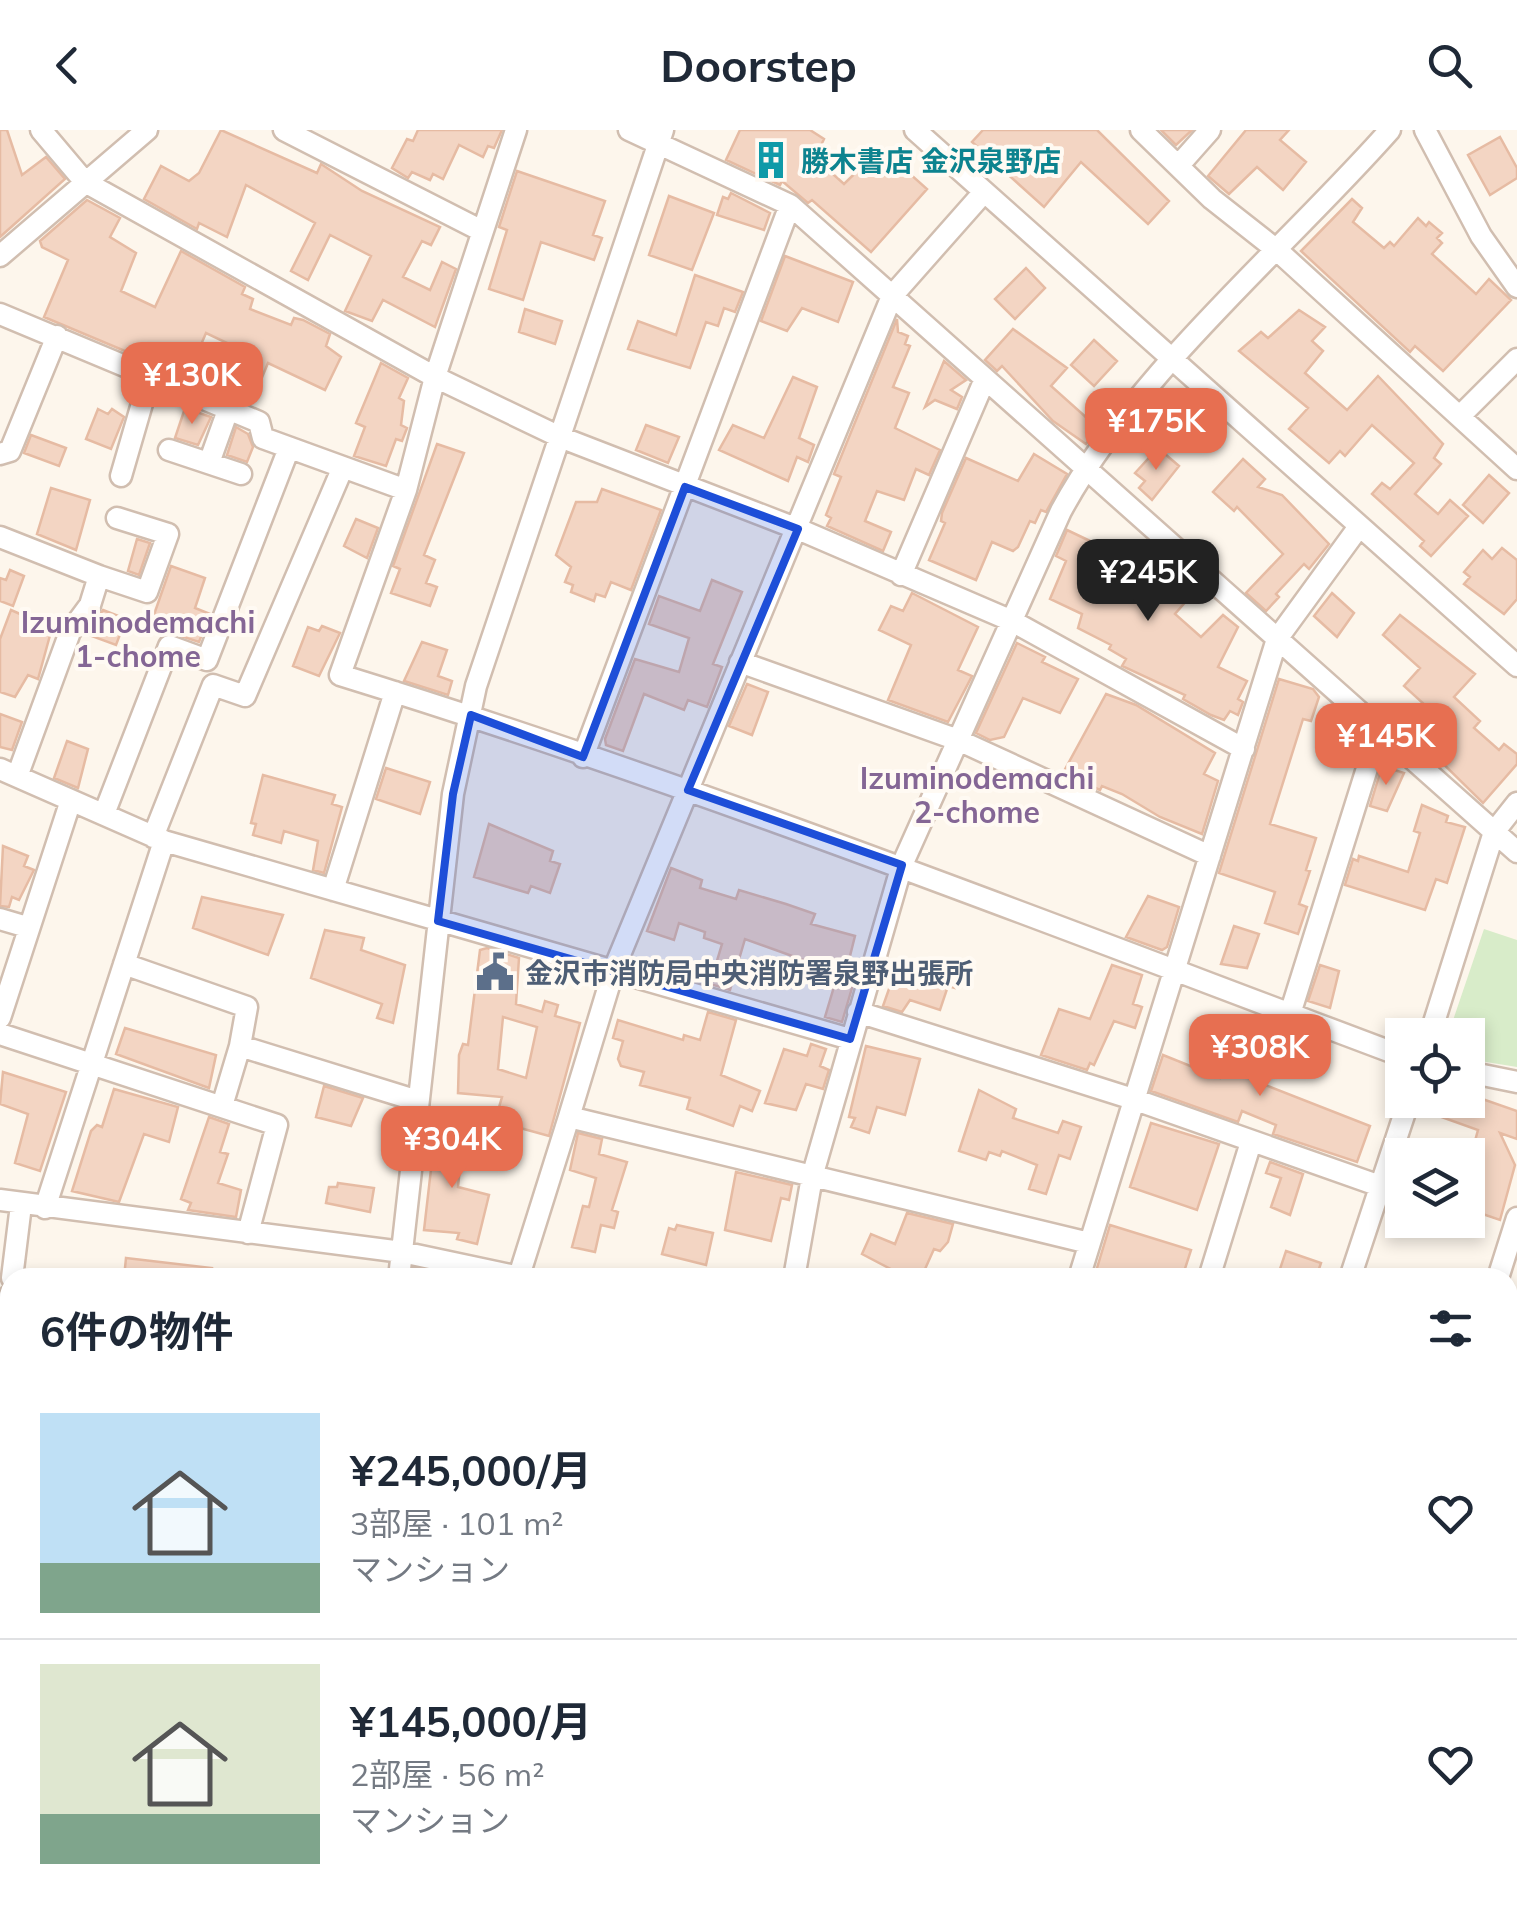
<!DOCTYPE html>
<html lang="ja">
<head>
<meta charset="utf-8">
<style>
	:root { --surface:#fff; --page:#f6f6f7; --text:#1f2937; --muted:#747a83; --line:#e0e1e3; --accent:#e76f51 }
	body { margin:0; font-family:Mulish,"Noto Sans JP",sans-serif; background:var(--page); color:var(--text); height:100vh; display:flex; flex-direction:column; font-size:38px; white-space:nowrap }
	* { box-sizing:border-box; margin:0 }
	p { font-size:32px; color:var(--muted) }
	.icon { flex:none; width:55px; height:55px; fill:none; stroke:currentColor; stroke-width:2; stroke-linecap:round; stroke-linejoin:round }
	.map { position:relative; flex:1; overflow:hidden }
	.sheet { position:absolute; left:0px; top:1138px; width:1518px; height:642px; display:flex; flex-direction:column; background:var(--surface); border-radius:30px 30px 0 0; box-shadow:0 5px 15px #0003 }
	.sheet>* { flex:none }
	.buttons { position:absolute; left:1385px; top:888px; display:grid; gap:20px }
	.buttons a { display:grid; place-items:center; width:100px; height:100px; border-radius:0px; background:var(--surface); box-shadow:0 5px 15px #0003; font-size:50px }
	.price { position:absolute; translate:-50% -85px; padding:0 22px; border-radius:20px; background:var(--accent); color:#fff; font-size:32px; line-height:65px; filter:drop-shadow(0 2px 5px #0008) }
	.price::after { content:''; position:absolute; left:50%; top:60px; width:30px; height:22px; margin-left:-15px; background:inherit; clip-path:polygon(0 0,100% 0,50% 100%) }
	.price.on { background:#222; color:#fff }
	ul { padding:0; list-style:none }
	li { display:flex; align-items:center; gap:30px; height:250px; padding:0 40px }
	li+li { border-top:2px solid var(--line) }
	li span { display:grid; place-items:center; flex:none; width:280px; height:200px; border-radius:0px; color:#555 }
	li>.icon { margin-inline-start:auto }
	span .icon { width:120px; height:120px; fill:#fffc; stroke-width:1 }
	li b { font-size:42px }
	h2 { display:flex; justify-content:space-between; align-items:center; height:120px; padding:0 40px; font-size:42px }
	header { display:flex; justify-content:space-between; align-items:center; height:130px; padding:0 40px; background:var(--surface); font-size:45px; font-weight:700 }
	.map>svg:first-child { display:block }
	.green { fill:#d8ecc9 }
	.lines { fill:none; stroke-linecap:round; stroke-linejoin:round }
	.river { stroke:#bfe3e8; stroke-width:32 }
	.building { fill:#f3d5c3; stroke:#e6bba3; stroke-width:2.5; fill-rule:evenodd }
	.minor-casing { stroke:#d1beb0; stroke-width:25 }
	.major-casing { stroke:#dad1cd; stroke-width:30 }
	.minor { stroke:#fff; stroke-width:20 }
	.major { stroke:#fbd9a5; stroke-width:25 }
	.marked { fill:#1d4ed8; fill-opacity:0.2; stroke:#1d4ed8; stroke-width:8; stroke-linejoin:round }
	.labels { text-anchor:middle; dominant-baseline:central; stroke-width:8; stroke-linejoin:round; paint-order:stroke }
	.culture-label { font-size:28px; font-weight:bold; fill:#0d838f; stroke:#fffaf3; text-anchor:start }
	.service-label { font-size:28px; font-weight:bold; fill:#4e5e75; stroke:#fffaf3; text-anchor:start }
	.neighbourhood-label { font-size:30px; font-weight:bold; fill:#846695; stroke:#fffaf3 }
</style>
</head>
<body>
<header><svg class="icon" aria-label="back" viewBox="0 0 24 24"><path d="M15 5l-7 7 7 7"/></svg>Doorstep<svg class="icon" aria-label="search" viewBox="0 0 24 24"><circle cx="10" cy="10" r="6"/><path d="M15 15l6 6"/></svg></header>
<div class="map">
<svg width="1517" height="1779" viewBox="0 0 1517 1779">
	<rect width="100%" height="100%" fill="#fdf6ec"/>
	<!-- green -->
	<path class="green" d="M1484,799l33,11v127l-49,-8v-24h-20z"/>
	<g class="lines">
		<!-- river -->
		<path class="river" d="M1200,1779l2,-9"/>
	</g>
	<!-- building -->
	<path class="building" d="M0,0h7l15,45 24,-18 19,22 -65,58z
		M221,0l96,43 4,-9 41,27 78,36 -9,18 -9,-4 -19,36 27,13 12,-28 14,7 -21,58 -52,-27 -11,21 -27,-10 26,-55 -41,-21 -22,45 -17,-9 24,-48 -69,-38 -19,52 -28,-14 -2,6 -53,-30 17,-33 28,15 10,-8z
		M418,0h84l-8,18 -6,-2 -5,11 -24,-12 -16,34 -10,-5 -3,6 -18,-8 -4,6 -16,-10 15,-29 6,2z
		M740,0h70l14,9 -9,19 29,26 37,-36 46,41 -56,63 -59,-52 -4,3 -26,-22 -2,4 -54,-25z
		M983,0h114l72,71 -21,23 -67,-62 -37,45 -72,-65z
		M1161,0h31l-16,15z
		M1246,0h43l-9,10 26,22 -23,28 -26,-23 -28,27 -21,-18z
		M1500,7l17,31v10l-27,17 -22,-40z
		M517,41l88,30 -12,34 9,3 -8,22 -53,-18 -18,58 -34,-11 18,-59 -8,-3z
		M731,63l39,20 -6,17 -47,-15 6,-18 5,2z
		M669,66l45,17 -22,57 -43,-15z
		M1352,69l10,9 -9,14 31,26 6,-6 4,4 24,-28 8,8 3,-4 13,11 -5,5 5,5 -10,11 44,40 13,-15 22,21 -68,71 -28,-25 -5,6 -109,-101z
		M87,70l33,18 -10,19 26,16 -15,38 34,16 26,-56 64,36 -3,7 11,5 -3,10 41,16 3,-7 9,2 27,14 -4,12 15,11 -16,33 -57,-27 -15,36 -13,-6 -2,5 -16,-6 18,-43 -34,-16 -19,44 -38,-16 -15,-13 -2,6 -88,-37 24,-57 -26,-13 -2,-6z
		M785,126l68,26 -15,40 -36,-14 -15,23 -26,-10z
		M1026,138l19,20 -30,31 -20,-20z
		M695,145l48,17 -8,20 -11,-4 -6,18 -12,-4 -16,46 -62,-19 10,-28 38,14z
		M525,179l37,12 -7,23 -36,-12z
		M1299,180l26,17 -13,14 11,10 -18,22 42,37 31,-34 65,68 -9,14 7,6 -26,30 23,20 12,-14 18,16 -37,40 -11,-10 4,-5 -52,-47 10,-11 8,6 24,-26 -42,-38 -27,31 -5,-5 -11,12 -40,-34 19,-21 -69,-57 22,-19 7,6z
		M897,189l1,13 10,4 -3,8 5,2 -17,41 16,6 -14,35 45,22 -11,25 -13,-6 -12,31 -27,-9 -12,30 26,11 -8,19 -56,-25 4,-8 -5,-3 15,-38 -7,-3z
		M1013,199l54,39 -16,18 47,42 -12,16 -33,-23 -51,-55 -5,5 -12,-11z
		M1094,210l23,21 -23,25 -23,-21z
		M944,231l22,19 -15,10 11,7 -5,12 -22,-9 -10,7z
		M381,233l27,15 -9,20 5,3 -3,24 6,3 -5,13 -6,-2 -10,27 -32,-10 11,-29 -9,-4z
		M793,247l24,10 -18,51 15,7 -6,17 -11,-5 -9,24 -69,-31 14,-25 31,13z
		M1168,267h8l12,11 -31,34 -17,-15z
		M185,278l26,9 -13,28 -23,-7z
		M98,279l10,5 4,-5 12,8 -13,32 -25,-10z
		M646,295l33,12 -11,26 -32,-13z
		M236,297l12,7 5,13 -6,15 -20,-7z
		M31,305l35,13 -7,18 -35,-13z
		M437,314l27,9 -40,102 11,5 -9,23 11,4 -7,19 -39,-13 9,-24 -7,-3z
		M1158,318l21,18 -27,34 -13,-12 6,-7 -10,-8z
		M1034,324l33,20 -21,38 -5,-2 -6,13 -5,-2 -12,26 -5,4 -21,-9 -16,38 -47,-20 16,-37 -4,-2 1,-8 24,-55 52,23z
		M1243,329l22,20 -7,8 24,8 47,49 -20,25 -5,-5 -28,30 3,3 -13,14 -20,-18 37,-39 -46,-47 -3,4 -21,-19z
		M1489,345l20,18 -26,30 -20,-18z
		M51,358l39,12 -14,50 -39,-16z
		M602,359l59,21 -30,80 -20,-8 -6,15 -9,-3 -2,7 -23,-9 2,-7 -8,-3 6,-15 -15,-12 20,-53h21z
		M356,389l22,9 -11,30 -23,-12z
		M1067,400l128,61 -20,23 26,23 22,-22 15,12 -20,40 29,14 -9,18 5,3 -5,13 -8,-4 -6,9 -13,-5 -28,-16 2,-4 -63,-29 4,-7 -17,-10 2,-4 -33,-17 4,-14 -32,-15 16,-38 -10,-5z
		M137,409l13,4 -11,32 -11,-4z
		M1502,418l15,12v39l-13,15 -40,-30 6,-7 -6,-5 19,-22 9,9z
		M171,436l34,12 -10,30 15,6 -11,28 -49,-16z
		M10,440l14,6 -11,30 -13,-5v-23l6,2z
		M712,450l30,12 -29,72 9,3 -15,40 -19,-7 -4,10 -40,-16 -21,57 -17,-6 -1,-6 30,-80 44,13 10,-34 -40,-14 10,-28 41,15z
		M912,463l66,34 -20,43 14,6 -24,46 -60,-22 23,-55 -32,-15 12,-24 12,5z
		M1332,463l22,20 -17,24 -23,-21z
		M11,480l41,18 -14,51 -10,-4 -13,22 -15,-5v-53z
		M103,480l23,9 -10,26 -30,-11z
		M1400,485l75,59 -21,23 26,24 -6,7 25,22 5,-6 13,10v10l-34,39 -67,-66 20,-22 -32,-29 16,-18 -37,-33z
		M322,496l18,7 -21,43 -26,-10 15,-39 11,4z
		M422,512l25,8 -9,26 14,5 -4,14 -44,-14z
		M1017,513l28,14 -3,5 36,17 -18,34 -37,-15 -19,39 -14,3 -14,-7z
		M1279,549l34,10 6,8 -8,24 -8,-2 -33,105 46,14 -10,32 4,1 -11,33 8,3 -9,27 -33,-11 10,-31 -56,-19z
		M747,554l21,8 -16,43 -23,-9z
		M1106,564l30,11 79,48 -11,21 14,7 -16,53 -42,-17 -38,-23 -20,-8 -2,4 -37,-17z
		M0,584l22,8 -10,28 -12,-3z
		M67,611l21,8 -10,39 -24,-10z
		M1382,636l22,7 -17,38 -17,-5z
		M386,638l44,14 -10,32 -44,-15z
		M263,645l72,20 -3,9 10,3 -18,66 -11,-3 5,-29 -34,-10 -3,12 -28,-8 3,-11 -5,-1z
		M1422,675l26,11 -2,6 19,5 -18,56 -11,-4 -11,31 -80,-25 8,-26 5,2 1,-5 49,16 12,-39 -6,-2z
		M489,694l64,27 -3,10 10,3 -10,29 -19,-7 -3,7 -54,-16z
		M3,716l25,10 -4,10 10,4 -15,30 -7,-3 -3,10 -9,-1z
		M671,738l31,12 -2,8 36,11 3,-9 47,14 29,10 -4,10 44,12 -8,32 10,3 -15,51 -17,-5 8,-27 -2,-6 -27,-10 5,-12 -64,-23 -15,51 -20,-6 12,-40 -18,-6 1,-6 -26,-9 -5,17 -27,-9z
		M1148,766l31,11 -12,40 -5,3 -36,-13z
		M202,767l81,18 -15,40 -75,-27z
		M1234,796l25,8 -12,34 -26,-4z
		M325,800l39,8 -3,12 44,15 -12,58 -16,-5 5,-14 -71,-26z
		M487,818l32,10 -3,46 26,8 3,-11 13,4 -3,11 25,7 -31,113 -54,-15 7,-24 -44,-4 1,-38 4,-11 5,1 12,-95zM503,887l34,10 -11,51 -28,-9z
		M929,831l32,8 -6,19 -7,-2 -8,24 -30,-10 -8,12 -19,-6 13,-37 27,9z
		M1112,835l30,10 -9,29 9,3 -7,21 -21,-7 -20,44 -4,-2 -3,7 -46,-15 18,-46 31,10z
		M1320,835l19,6 -9,37 -22,-7z
		M708,882l28,8 -15,55 39,16 -8,20 -12,-5 -7,20 -46,-17 3,-11 -50,-13 4,-13 -23,-6 -3,-7 5,-18 -10,-3 5,-18 65,20 1,-5 16,5z
		M1256,888l20,8 -6,16 -5,-2 -15,39 120,47 -13,36 -84,-28 3,-9 -34,-14 -4,11 -87,-31 12,-36 57,23 24,-50 7,3z
		M125,898l91,27 -7,33 -93,-34z
		M811,914l15,5 -6,17 9,4 -6,19 -17,-5 -10,26 -31,-7 19,-54 23,7z
		M866,916l54,13 -15,56 -28,-8 -8,26 -18,-6 4,-9 -6,-1z
		M3,942l63,20 -26,79 -25,-8 13,-49 -28,-10z
		M324,956l39,12 -12,28 -35,-9z
		M114,959l64,18 -9,35 -25,-8 -25,68 -47,-11 19,-60 6,-6 5,2z
		M979,960l37,19 -3,9 45,15 5,-12 18,6 -11,32 -11,-4 -13,39 -17,-5 8,-24 -35,-14 -2,5 -11,-4 -3,8 -27,-9z
		M1468,964l49,17v28l-17,-6 15,32 -15,55 -32,-11v-43l10,-36 -45,-16 5,-14h30z
		M209,987l20,7 -9,28 8,2 -10,29 23,7 -5,27 -48,-7 3,-7 -10,-4z
		M1151,993l68,21 -22,66 -67,-23z
		M436,996l28,3 -6,58 31,8 -12,49 -20,-5 2,-6 -35,-3z
		M578,1003l24,6 -3,15 28,8 -15,48 6,2 -4,16 -13,-3 -6,27 -23,-5 11,-41 6,1 7,-29 -26,-8z
		M1270,1032l33,12 -13,41 -19,-8 10,-29 -15,-5z
		M736,1042l56,13 -3,15 -8,-2 -10,43 -46,-11z
		M338,1053l36,5 -4,24 -44,-9 3,-16h8z
		M907,1083l46,11 -5,18 -8,9 -6,-2 -13,29 -17,-2 -42,-22 9,-20 24,10z
		M677,1095l36,8 -7,32 -44,-11 7,-26 6,2z
		M1110,1095l81,25 -9,28h-88z
		M1286,1121l35,12 -5,15h-39z
		M126,1128l86,10 -1,10h-87z"/>
	<g class="lines">
		<!-- minor casing -->
		<g class="minor-casing">
			<path id="minor" d="M41,0l44,52 350,195 125,60 238,92 214,92 232,128
				M284,0l198,101
				M629,0l161,75 727,647
				M915,0l602,536
				M1141,0l71,69 66,52 239,218
				M1425,0l56,106 36,51
				M1179,35l31,-35
				M984,62l-92,104 -278,673 -45,148 520,126
				M0,126l147,-126
				M0,184l259,108 4,16 143,52 29,-113 81,-247
				M1460,286l57,-57
				M169,320l72,24
				M0,324l10,-3 47,-115
				M209,333l19,-53
				M121,346l29,-100
				M406,360l-66,185c360,111 710,249 1062,381
				M0,407l99,39
				M901,445l84,-196
				M740,532l218,78 252,116
				M583,627l207,-552
				M0,639l164,72 686,198
				M18,644l52,-142 20,-27 9,-29 48,16 21,-58 -51,-16
				M104,684l65,-168 38,14 82,-212
				M153,707l60,-152 32,11 98,-229
				M333,760l62,-198
				M0,789l27,8
				M124,834l123,43 -7,39 178,55
				M858,882l275,87 247,87
				M1290,884l89,-284
				M0,888l71,-218
				M0,904l277,91 -29,108
				M1430,905l64,-203 23,-29
				M1468,942l49,10
				M222,976l18,-60
				M0,1070l402,52 122,26
				M45,1078l119,-367
				M519,1146l50,-159
				M12,1148l9,-73
				M399,1148l54,-484 23,-108 187,-556
				M794,1148l18,-101 90,-312 159,-354c75,-139 223,-261 329,-381
				M1079,1148l198,-639 81,-111
				M1209,1148l42,-136
				M1350,1148l59,-178
				M1498,1148l19,-60
				M1508,1209l9,3
				M0,1248l10,-83
				M0,1350l10,1
				M1508,1362l9,3
				M0,1424l10,1
				M0,1513l10,-62
				M0,1568l10,2
				M1508,1674l9,-71
				M330,1779l1,-9
				M471,1779l2,-9
				M1211,1779l2,-9
				M1349,1779l2,-9
				M1494,1779l1,-9"/>
		</g>
		<!-- major casing -->
		<g class="major-casing">
			<path id="major" d="M0,1743l10,2
				M153,1770l52,9"/>
		</g>
		<!-- minor -->
		<use href="#minor" class="minor"/>
		<!-- major -->
		<use href="#major" class="major"/>
	</g>
	<!-- marked area -->
	<path class="marked" d="M685,357l113,42 -110,261 214,75 -52,174 -412,-118 15,-127 18,-79 112,42z"/>
	<!-- icons -->
	<defs>
		<g id="building-bare" transform="scale(3)"><path d="M-4-6H4V6H1V3H-1V6H-4ZM-2.5-4.3h1.7v1.8h-1.7ZM.8-4.3h1.7v1.8H.8ZM-2.5-1h1.7V.8h-1.7ZM.8-1h1.7V.8H.8Z" fill="#0f9aa8" stroke="#fffaf3" stroke-width="2.5" paint-order="stroke"/></g>
		<g id="civic-bare" transform="scale(3)"><path d="M-.6-6.5H3V-4.5H.6V-3L4-1V1h2V6H-6V1h2V-1L-.6-3ZM-1.2 2.5V6h2.4V2.5Z" fill="#5c6f8a" stroke="#fffaf3" stroke-width="2.5" paint-order="stroke"/></g>
	</defs>
	<g fill-rule="evenodd">
		<use href="#building-bare" x="771" y="30"/>
		<use href="#civic-bare" x="495" y="842"/>
	</g>
	<g class="labels">
		<!-- culture labels -->
		<g class="culture-label">
			<text x="801" y="30">勝木書店 金沢泉野店</text>
		</g>
		<!-- service labels -->
		<g class="service-label">
			<text x="525" y="842">金沢市消防局中央消防署泉野出張所</text>
		</g>
		<!-- neighbourhood labels -->
		<g class="neighbourhood-label">
			<text x="138" y="492">Izuminodemachi<tspan x="138" dy="34">1-chome</tspan></text>
			<text x="977" y="648">Izuminodemachi<tspan x="977" dy="34">2-chome</tspan></text>
		</g>
	</g>
</svg>
<div class="buttons">
<a><svg class="icon" aria-label="locate" viewBox="0 0 24 24"><circle cx="12" cy="12" r="6"/><path d="M12 2v4M12 18v4M2 12h4M18 12h4"/></svg></a>
<a><svg class="icon" aria-label="layers" viewBox="0 0 24 24"><path d="M12 4l9 5-9 5-9-5zM3 14l9 5 9-5"/></svg></a>
</div>
<b class="price" style="left:192px;top:297px">¥130K</b>
<b class="price" style="left:1156px;top:343px">¥175K</b>
<b class="price on" style="left:1148px;top:494px">¥245K</b>
<b class="price" style="left:1386px;top:658px">¥145K</b>
<b class="price" style="left:1260px;top:969px">¥308K</b>
<b class="price" style="left:452px;top:1061px">¥304K</b>
<section class="sheet">
<h2>6件の物件<svg class="icon" aria-label="filters" viewBox="0 0 24 24"><path d="M4 7h16M4 17h16"/><circle cx="9" cy="7" r="2"/><circle cx="15" cy="17" r="2"/></svg></h2>
<ul>
<li><span style="background:linear-gradient(#bfe0f5 75%,#7fa58c 0)"><svg class="icon" aria-label="home" viewBox="0 0 24 24"><path d="M3 11l9-7 9 7M6 9v11h12V9"/></svg></span><div><b>¥245,000/月</b><p>3部屋 · 101 m²</p><p>マンション</p></div><svg class="icon" aria-label="heart" viewBox="0 0 24 24"><path d="M12 20l-8-8c-3-5 5-10 8-4 3-6 11-1 8 4z"/></svg></li>
<li><span style="background:linear-gradient(#dfe7d0 75%,#7fa58c 0)"><svg class="icon" aria-label="home" viewBox="0 0 24 24"><path d="M3 11l9-7 9 7M6 9v11h12V9"/></svg></span><div><b>¥145,000/月</b><p>2部屋 · 56 m²</p><p>マンション</p></div><svg class="icon" aria-label="heart" viewBox="0 0 24 24"><path d="M12 20l-8-8c-3-5 5-10 8-4 3-6 11-1 8 4z"/></svg></li>
</ul>
</section>
</div>
</body>
</html>
